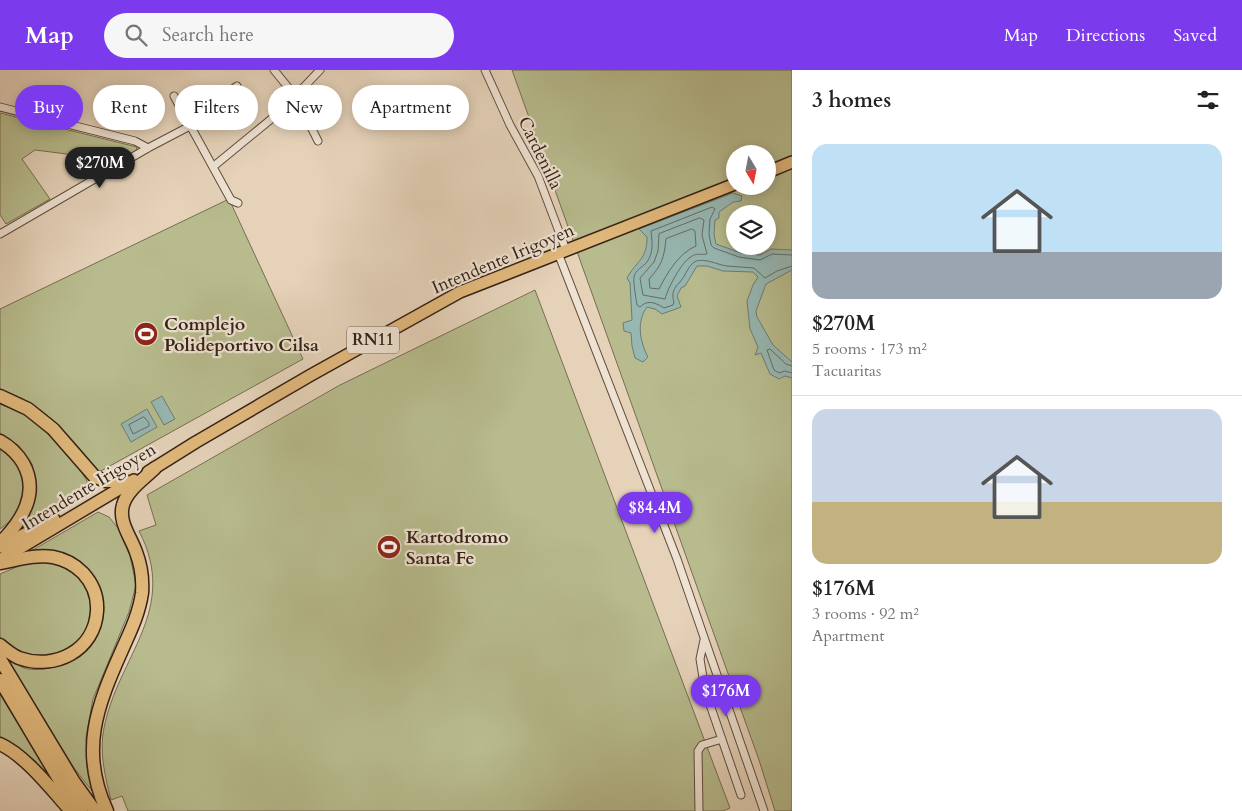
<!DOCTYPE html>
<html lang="en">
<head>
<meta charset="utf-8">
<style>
	:root { --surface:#fff; --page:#f6f6f6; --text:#222; --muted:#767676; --line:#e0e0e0; --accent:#7c3aed }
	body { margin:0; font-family:Cardo,serif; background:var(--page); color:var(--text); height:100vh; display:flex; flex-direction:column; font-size:19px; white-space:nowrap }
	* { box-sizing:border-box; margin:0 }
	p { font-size:16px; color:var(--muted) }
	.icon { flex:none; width:28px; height:28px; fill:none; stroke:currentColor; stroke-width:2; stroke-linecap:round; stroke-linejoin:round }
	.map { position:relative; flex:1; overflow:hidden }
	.panel { display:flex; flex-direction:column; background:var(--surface); width:450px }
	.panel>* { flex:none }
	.top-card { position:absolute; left:15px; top:15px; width:475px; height:45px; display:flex; gap:10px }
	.needle { width:32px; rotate:170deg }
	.buttons { position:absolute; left:726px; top:75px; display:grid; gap:10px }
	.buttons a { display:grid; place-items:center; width:50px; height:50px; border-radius:50%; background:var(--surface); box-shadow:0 2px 12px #0003; font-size:25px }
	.price { position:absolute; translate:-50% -42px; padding:0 11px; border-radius:18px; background:var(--accent); color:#fff; font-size:16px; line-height:32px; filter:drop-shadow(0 1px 2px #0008) }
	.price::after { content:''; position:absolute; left:50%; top:30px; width:15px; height:11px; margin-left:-8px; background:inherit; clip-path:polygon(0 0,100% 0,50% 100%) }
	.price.active { background:#222; color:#fff }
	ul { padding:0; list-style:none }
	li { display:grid; align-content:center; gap:10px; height:265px; padding:0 20px }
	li+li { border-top:1px solid var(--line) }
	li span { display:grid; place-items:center; height:155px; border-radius:15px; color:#555 }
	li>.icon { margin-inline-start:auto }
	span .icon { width:90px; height:90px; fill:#fffc; stroke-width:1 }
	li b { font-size:21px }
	h2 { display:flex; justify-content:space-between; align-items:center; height:60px; padding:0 20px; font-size:21px }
	.pill { padding:0 18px; border-radius:22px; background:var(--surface); box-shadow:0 2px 12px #0003; font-size:18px; line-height:45px }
	.pill.active { background:var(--accent); color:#fff }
	header { display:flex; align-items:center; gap:30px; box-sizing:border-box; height:70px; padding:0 25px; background:var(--accent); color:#fff }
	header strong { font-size:24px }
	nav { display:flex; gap:28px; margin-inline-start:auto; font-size:18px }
	.search { width:350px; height:45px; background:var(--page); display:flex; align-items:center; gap:12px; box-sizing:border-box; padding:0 18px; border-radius:28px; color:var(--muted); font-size:19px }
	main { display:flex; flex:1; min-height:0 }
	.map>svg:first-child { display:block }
	.green { fill:#b7bb8d; stroke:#766e51; fill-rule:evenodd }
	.water { fill:#96b7b2; stroke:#6f7b73 }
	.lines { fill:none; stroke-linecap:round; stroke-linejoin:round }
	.shore { stroke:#656c64; stroke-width:1 }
	.minor-casing { stroke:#604d3e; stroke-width:9 }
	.primary-casing { stroke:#342115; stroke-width:14 }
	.motorway-casing { stroke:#342115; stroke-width:15 }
	.minor { stroke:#eee2d2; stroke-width:7 }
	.primary { stroke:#e2b97c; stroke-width:11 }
	.motorway { stroke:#e2b97c; stroke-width:12 }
	.labels { text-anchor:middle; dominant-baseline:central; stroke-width:4.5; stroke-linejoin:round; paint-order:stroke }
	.shield { fill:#eee2d2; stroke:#6c5b4e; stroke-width:1 }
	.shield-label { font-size:16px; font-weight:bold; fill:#342115 }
	.street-label { font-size:18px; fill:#342115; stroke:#eee2d2 }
	.poi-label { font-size:18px; font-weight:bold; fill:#342115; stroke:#eee2d2; text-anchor:start }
</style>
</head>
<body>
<header>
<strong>Map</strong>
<div class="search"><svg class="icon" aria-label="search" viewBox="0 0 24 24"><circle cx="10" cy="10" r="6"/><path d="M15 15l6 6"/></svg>Search here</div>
<nav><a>Map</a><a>Directions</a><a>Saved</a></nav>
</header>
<main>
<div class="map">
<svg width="792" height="741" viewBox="0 0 792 741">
	<rect width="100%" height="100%" fill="#e5d2b9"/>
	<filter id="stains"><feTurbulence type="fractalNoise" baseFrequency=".004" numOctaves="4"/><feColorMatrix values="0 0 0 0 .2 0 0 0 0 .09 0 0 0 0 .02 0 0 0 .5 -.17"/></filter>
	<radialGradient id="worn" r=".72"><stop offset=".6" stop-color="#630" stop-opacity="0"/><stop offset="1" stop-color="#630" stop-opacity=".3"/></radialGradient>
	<!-- green -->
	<path class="green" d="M512,0h280v741h-17l-16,-51zM735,84h33v32h-33zM735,144h33v32h-33z
		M0,43l137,34 -1,4 -52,28 -17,-25 -32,-4 -13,9 28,40 -44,25 -6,-9z
		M229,129l74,160 -204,113c-28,-34 -55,-70 -99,-82v-81z
		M535,220l195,518 -7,3h-595l-6,-15 -11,4c-6,-23 -12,-49 -7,-72 14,-72 76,-118 35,-197l17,-6 -9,-30 193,-110z
		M0,334c7,3 15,5 22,9 20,13 60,52 68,75l-7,8 -68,37 17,-26 4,-21 -4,-22 -13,-18 -19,-13z
		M0,377l18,17 5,18 -1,19 -10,19 -12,9z
		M98,442l11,5 9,11 12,28 6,29 -7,27 -36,87 -7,38 1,29 5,25 -18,-23 -69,-112c6,3 13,10 19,12 9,3 22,1 31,-1 41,-10 64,-56 37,-92 -6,-7 -12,-14 -20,-18 -14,-7 -31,-4 -46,-3z
		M33,490c13,1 26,0 37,8 23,15 30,54 8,74 -8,7 -17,10 -27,13 -10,2 -24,3 -34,-3 -6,-3 -12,-10 -17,-15v-63z
		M0,624l62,101 -62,-56z"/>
	<!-- water -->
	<path class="water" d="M733,123l9,3 -1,5 -8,1 -14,10v6l-4,2 -1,14 2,10 25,9 19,2 11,-6 21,1v20l-26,14 -10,27 1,6 16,28 19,17v16l-7,-2 -6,3 -9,-5 -9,-21 -6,2 3,-8 -8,-18 -3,-28 6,-16 5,-8 -5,-5 -30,-1 -16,-5h-10l-12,20 -4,2 -4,8 4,11 -19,7 -7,-5 -8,-2c-11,15 -7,35 1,50l-5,5 -8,-4 -3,-12 -1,-13 -7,-2 -1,-8 9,-3 -2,-37 -3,-5c10,-18 20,-18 20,-41l-8,-8z
		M162,326l13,23 -11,6 -13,-23z
		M147,339l10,18 -26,15 -10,-18z"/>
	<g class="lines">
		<!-- shore -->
		<path class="shore" d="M700,148l4,2 -2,15 5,19c-4,1 -11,-1 -15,2 -11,6 -24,32 -27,43l-22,-4 -3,-17 14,-16 4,-11 1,-17z
			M692,159l3,2 1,15c-17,7 -29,27 -37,43l-9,-1 -1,-9c13,-14 15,-21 17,-40z
			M792,185l-20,-1 -12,6 -21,-3 -25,-9 -3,-3 -2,-11 1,-15 5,-10 -3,-2 -61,24c1,10 3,21 -4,31 -4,5 -12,8 -13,15 -1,5 2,22 3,28l3,2c8,-8 16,-4 24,1l9,-3 1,-3c-3,-9 0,-14 6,-20 5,-5 7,-14 13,-19 8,-7 25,2 34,3 9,1 18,1 27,2l11,10 12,-7 15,-5
			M792,296l-6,-2 -16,-15 -3,1 7,20 5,3 6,-2 7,2
			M144,347l5,6v3l-16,8 -4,-9z"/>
		<!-- minor casing -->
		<g class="minor-casing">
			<path id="minor" d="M274,0l22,27 22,44
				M485,0l25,55 28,51 28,74
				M174,26l57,104 7,3
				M0,37l135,34 13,7
				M188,52l49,-36
				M214,96l67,-55 39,-41
				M0,164l148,-86 42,-22
				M558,183l119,306 87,252
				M704,570l-4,19 5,31 36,105
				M699,741l-1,-60 4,-6 20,-6"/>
		</g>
		<!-- primary casing -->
		<g class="primary-casing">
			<path id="primary" d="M768,102l24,-10
				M148,402l48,-30 115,-67 149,-83 275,-108
				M0,477l54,-28
				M0,490l134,-80"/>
		</g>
		<!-- motorway casing -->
		<g class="motorway-casing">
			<path id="motorway" d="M0,326l28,13 25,20 41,47 11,5h20
				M0,371c9,5 17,12 23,22 17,30 -1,58 -23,80
				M0,493c17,-3 36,-9 53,-6 11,2 22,8 30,16 10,11 15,23 14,38 -2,39 -42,60 -78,47 -7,-3 -13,-8 -19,-13
				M0,589l74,123 21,29
				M0,610l63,106 18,25
				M0,674c25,11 52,46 71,67
				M107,741c-28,-60 -10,-105 15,-161 8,-18 17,-36 20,-57 1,-14 -1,-28 -6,-41 -5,-15 -18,-30 -13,-47 4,-15 21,-26 32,-37"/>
		</g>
		<!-- minor -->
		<use href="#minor" class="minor"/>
		<!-- primary -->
		<use href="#primary" class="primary"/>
		<!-- motorway -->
		<use href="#motorway" class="motorway"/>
	</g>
	<!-- icons -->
	<defs>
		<g id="stadium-disc" transform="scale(1.25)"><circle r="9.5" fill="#8f2418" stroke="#eee2d2"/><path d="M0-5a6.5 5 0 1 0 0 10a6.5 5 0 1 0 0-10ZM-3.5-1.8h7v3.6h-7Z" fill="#fff"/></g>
	</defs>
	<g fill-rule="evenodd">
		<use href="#stadium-disc" x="146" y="264"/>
		<use href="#stadium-disc" x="389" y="477"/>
	</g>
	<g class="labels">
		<!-- shield labels -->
		<rect class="shield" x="347" y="256.5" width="52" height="27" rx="4"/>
		<g class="shield-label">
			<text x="373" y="270">RN11</text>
		</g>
		<!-- street labels -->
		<g class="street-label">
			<text transform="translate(540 83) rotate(64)">Cardenilla</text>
			<text transform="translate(503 189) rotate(-23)">Intendente Irigoyen</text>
			<text transform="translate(89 417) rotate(-31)">Intendente Irigoyen</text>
		</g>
		<!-- poi labels -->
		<g class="poi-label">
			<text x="164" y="254">Complejo<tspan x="164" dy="21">Polideportivo Cilsa</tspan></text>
			<text x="406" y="467">Kartodromo<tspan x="406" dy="21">Santa Fe</tspan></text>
		</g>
	</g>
	<rect width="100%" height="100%" filter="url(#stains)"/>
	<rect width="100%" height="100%" fill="url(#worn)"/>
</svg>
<div class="buttons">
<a><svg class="needle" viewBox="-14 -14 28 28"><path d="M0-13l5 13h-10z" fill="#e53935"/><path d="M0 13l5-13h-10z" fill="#767676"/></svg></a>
<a><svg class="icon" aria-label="layers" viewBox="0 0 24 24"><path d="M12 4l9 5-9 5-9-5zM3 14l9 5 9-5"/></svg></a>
</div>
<b class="price active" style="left:100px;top:119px">$270M</b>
<b class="price" style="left:655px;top:464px">$84.4M</b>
<b class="price" style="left:726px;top:647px">$176M</b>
<div class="top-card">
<a class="pill active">Buy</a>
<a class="pill">Rent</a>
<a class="pill">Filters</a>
<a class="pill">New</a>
<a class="pill">Apartment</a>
</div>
</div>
<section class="panel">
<h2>3 homes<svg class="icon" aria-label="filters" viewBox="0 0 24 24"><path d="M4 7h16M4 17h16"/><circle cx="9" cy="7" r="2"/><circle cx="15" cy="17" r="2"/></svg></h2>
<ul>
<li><span style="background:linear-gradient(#bfe0f5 70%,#9aa5b1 0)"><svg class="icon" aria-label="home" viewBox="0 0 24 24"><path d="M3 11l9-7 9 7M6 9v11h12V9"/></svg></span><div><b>$270M</b><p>5 rooms · 173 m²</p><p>Tacuaritas</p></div></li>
<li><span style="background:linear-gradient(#c9d6e8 60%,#c2b280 0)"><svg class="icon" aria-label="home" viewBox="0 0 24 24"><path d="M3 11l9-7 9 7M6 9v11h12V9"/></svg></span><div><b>$176M</b><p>3 rooms · 92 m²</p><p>Apartment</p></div></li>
</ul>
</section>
</main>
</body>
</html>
